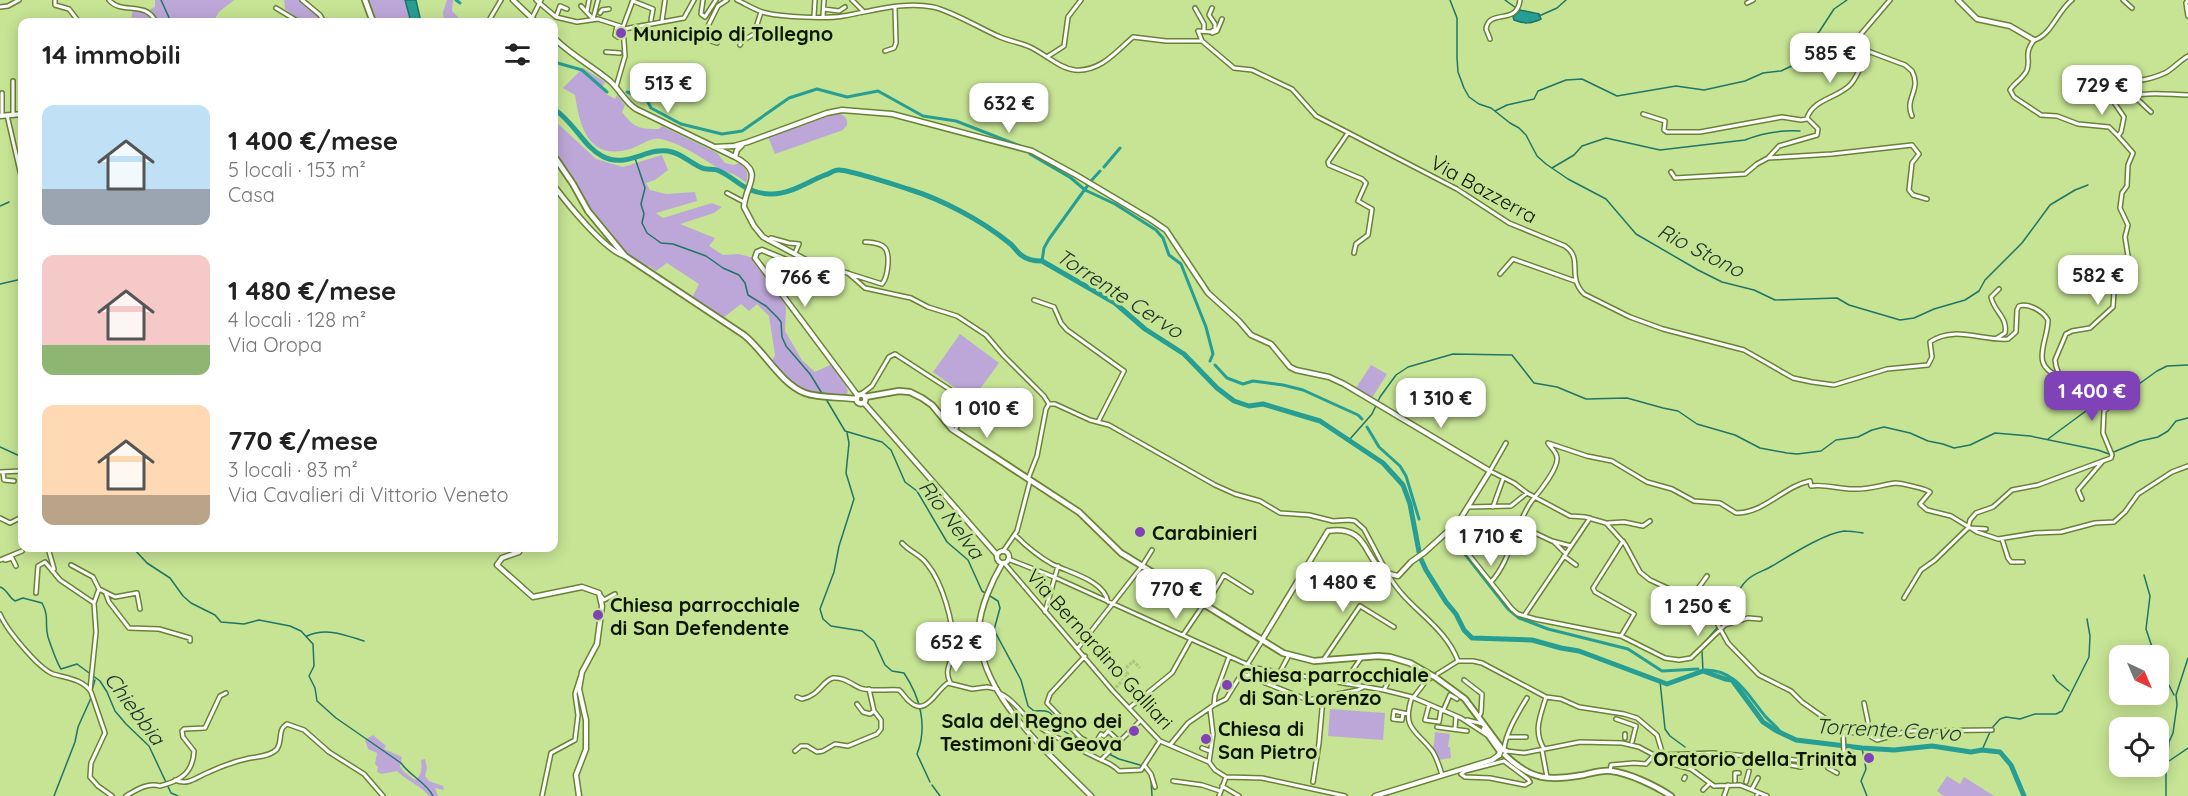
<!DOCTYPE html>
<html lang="it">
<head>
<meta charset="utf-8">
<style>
	:root { --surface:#fff; --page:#f6f6f6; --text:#222; --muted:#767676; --accent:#8042b7 }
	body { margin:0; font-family:Quicksand,sans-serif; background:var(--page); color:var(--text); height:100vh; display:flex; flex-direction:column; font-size:22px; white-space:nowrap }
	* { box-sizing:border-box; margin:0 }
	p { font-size:20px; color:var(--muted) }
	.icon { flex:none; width:33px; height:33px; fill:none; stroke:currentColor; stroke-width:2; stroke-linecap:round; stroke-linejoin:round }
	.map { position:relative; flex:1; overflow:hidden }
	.drawer { position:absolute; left:18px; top:18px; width:540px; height:534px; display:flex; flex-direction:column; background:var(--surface); border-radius:12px; box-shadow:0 3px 15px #0003 }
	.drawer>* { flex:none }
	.needle { width:39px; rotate:136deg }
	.fabs { position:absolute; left:2109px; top:645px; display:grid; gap:12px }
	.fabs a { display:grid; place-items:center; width:60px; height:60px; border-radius:12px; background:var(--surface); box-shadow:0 3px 15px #0003; font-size:30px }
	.price { position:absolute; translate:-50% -51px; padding:0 14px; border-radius:12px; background:#fff; color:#222; font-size:20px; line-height:39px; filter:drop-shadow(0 2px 3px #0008) }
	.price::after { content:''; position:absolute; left:50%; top:36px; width:18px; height:14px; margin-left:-9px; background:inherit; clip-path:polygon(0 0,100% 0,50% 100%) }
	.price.active { background:var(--accent); color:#fff }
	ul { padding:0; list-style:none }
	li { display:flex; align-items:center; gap:18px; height:150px; padding:0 24px }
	li span { display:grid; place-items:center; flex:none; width:168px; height:120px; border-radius:12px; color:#555 }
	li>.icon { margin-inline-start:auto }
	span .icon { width:72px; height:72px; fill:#fffc; stroke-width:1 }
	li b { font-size:26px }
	h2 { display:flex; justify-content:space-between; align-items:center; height:72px; padding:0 24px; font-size:26px }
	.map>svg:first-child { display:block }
	.green { fill:#bda7d8 }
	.water { fill:#279e93; stroke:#1f7567; stroke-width:1.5 }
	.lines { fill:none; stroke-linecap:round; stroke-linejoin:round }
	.stream { stroke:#1f7567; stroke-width:1.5 }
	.canal { stroke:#279e93; stroke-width:3 }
	.river { stroke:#279e93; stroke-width:5 }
	.minor-tunnel { stroke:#aac57e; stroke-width:3; stroke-dasharray:3 1.5; stroke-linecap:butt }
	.minor-casing { stroke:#688335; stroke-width:6 }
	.tertiary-casing { stroke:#688335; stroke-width:7 }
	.secondary-casing { stroke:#688335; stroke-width:8 }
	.minor { stroke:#fff; stroke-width:3 }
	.tertiary { stroke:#fff; stroke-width:4 }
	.secondary { stroke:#fff; stroke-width:4.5 }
	.secondary-bridge-casing { stroke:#688335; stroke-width:8; stroke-linecap:butt }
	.secondary-bridge { stroke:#fff; stroke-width:4.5 }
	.poi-dot { fill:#8042b7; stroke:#c6e494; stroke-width:2 }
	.labels { text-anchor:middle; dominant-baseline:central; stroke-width:6; stroke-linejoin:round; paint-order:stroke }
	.poi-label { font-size:20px; font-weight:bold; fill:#0c1600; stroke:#c6e494; text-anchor:start }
	.street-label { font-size:20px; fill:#0c1600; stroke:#c6e494 }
	.water-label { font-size:21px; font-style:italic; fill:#1b2f2c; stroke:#c6e494 }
</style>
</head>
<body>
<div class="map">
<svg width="2188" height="796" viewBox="0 0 2188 796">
	<rect width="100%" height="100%" fill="#c6e494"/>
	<!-- green -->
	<path class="green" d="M155,0h79l-15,12 -6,10h-54l-1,-3 -8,-10 5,-2z
		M284,0h16l19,15 4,7h-21l-17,-13z
		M366,0h39l6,22h-36z
		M447,0h6l-1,11 11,11h-19l-1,-10z
		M133,9c10,1 16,4 21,13h-6v-2l-9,2h-19l2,-3 9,1z
		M583,68l22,14 -3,6 4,6 9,5 2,-4 8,10 -3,7c12,16 17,17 37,17l3,-3 55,27 8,10 9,2 5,-2c8,6 10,10 7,20 -3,-3 -7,-6 -11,-8 -5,-3 -12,-3 -17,-7 -18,-11 -36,-24 -57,-29 -12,-2 -20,7 -31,10 -41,12 -50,-21 -55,-54l-12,-7z
		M838,113c6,2 10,5 9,12l-4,5 -68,24 -7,-17z
		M554,120l42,39 27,8 39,-12 6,15 -13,10 -9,3 4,7 16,4 29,-2 2,9 -41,12 7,5 49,-15 10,4 -8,6 -34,11 35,14 -6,8 14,9 15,-1 17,4 29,39 2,12 -1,22 17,29 13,12 17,-8 14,22 2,6 -3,4c-40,-3 -46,-4 -73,-35l3,-6 -6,-39 -12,-12 -8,7 -8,-7 -18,14 -31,-20 7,-14 -32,-21 -11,8 -7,-5 -4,1 -24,-17 -32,-40 -15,-27 -20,-31z
		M960,334l39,29 -27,37 -39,-28z
		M1371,365l16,9 -15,24 -16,-10z
		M1330,709l55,4 -2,27 -55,-4z
		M1435,732l15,2 -2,13h2l1,11 -14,2 -6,-12 3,-3z
		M373,735l13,11 -2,3 18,8 -2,9 4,6 11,8c7,-5 7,-12 6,-20l4,-1 2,9 -2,8 4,5 14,5 1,4 -9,-2 3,8h-9c-9,-11 -22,-15 -32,-25l-15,3 -5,-2 1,-5 -3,-3 2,-11 -9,-4 -3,-9z
		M1947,776l13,8 4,-7 30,19h-50l-7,-5z"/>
	<!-- water -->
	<path class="water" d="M405,0h11l5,22h-10z
		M1520,10l19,4 2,5c-10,5 -17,5 -27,1l-1,-3z"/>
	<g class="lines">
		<!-- stream -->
		<path class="stream" d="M161,0l10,22
			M1450,0l7,18v40l1,14 6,16 5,9 10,7 12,4 19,15 9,5 7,7 11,21 9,8 22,15 38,20 30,35 62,36 24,12 32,8 21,10 62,-2 12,7 51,15 14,-2 20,-9 31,-9 14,-9 6,-11 37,-37 28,-38 25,-15 13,-5
			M1505,0l11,8
			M1539,16l18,-8 9,-8
			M1495,111l12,-6 27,-6 4,-8 28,-11 16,-1 35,17 59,-10 28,4 41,-9 18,-8 18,-2 15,-7 6,-6 7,-18 10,-8 15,-23 13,-9
			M635,158l10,30 -4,16 3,10 -2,9 5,10 14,10 12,1 33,12 17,12 16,7 6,8 3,12 18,11 12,12 3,4 1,15 4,9 24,28 13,21
			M1552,168l22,-13 8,-9 24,-8 54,12 85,-10c17,-7 36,-10 55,-9
			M0,206l9,-4
			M0,284l22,-5
			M826,399l19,32 37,11 9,8 14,32 12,9 30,51 21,18 14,31 16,10 2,7 -6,22 27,50 7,26 6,5c20,-1 16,2 26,16 4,7 14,9 21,13
			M847,433l2,10 -3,30 8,26 -15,47 -5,26 -14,37 3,10 8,7 31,5 12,10 11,24 7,6 12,2c16,24 24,53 13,81l13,28
			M1350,439l22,-25 8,-17 16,-22 12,-8 45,-13 59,1 22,28 23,4 29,12 41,-1 36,10 15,3 19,13 38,11 25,13 27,5 10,1 24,-3 15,-11 22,-3 14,-7 12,-3 26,6 18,8 15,3 11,4 16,-3 25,-12 35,3 68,14 11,4 31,-13 18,-4 10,-6 8,-10 12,-3
			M2048,439l46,-34 38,-16 25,-18 10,-5 21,-1
			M0,447l22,10
			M133,548l14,15 23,15 13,18 8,7 24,12 6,7 23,2 15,-4 31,6 11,5 12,13 1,22 -5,10 6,12 2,13 19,17 65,45c9,13 25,19 32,33
			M2144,575l6,21 -4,33 9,27
			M0,587c8,3 8,10 15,14l8,-3 19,5c8,15 2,20 6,34 3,9 8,24 13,32l16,-5 23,17 7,11 8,19 11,13 23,22 22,47 7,3
			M1721,624c10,-14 14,-33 26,-44 7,-7 17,-9 25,-14 17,-10 53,-33 72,-35 6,0 13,1 19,2
			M307,636c19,-9 38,-1 57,5
			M1701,646l16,-18
			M1702,651l1,20
			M2158,664l16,31
			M2053,675l4,6 12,10
			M1660,681l5,48 5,7 15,11
			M92,690l3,-10
			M1992,728l8,-9 6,-2 14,2 15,-5h21l6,-3 27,-54 1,-21 -3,-17
			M1862,748l4,21 -5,12 6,15
			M1099,749l20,10 21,6 8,7
			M1982,750l8,-18
			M2169,761l19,-13
			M1151,779l1,17
			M932,785l8,11
			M54,796l21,-54 3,-15 13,-29
			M2166,796v-23l3,-31 4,-9 4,-28 -1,-10 12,-37"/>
		<!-- canal -->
		<path class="canal" d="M456,0l4,3
			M554,62l28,8 25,22
			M627,92l20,8 4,8 30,16 41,10 20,-3 47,-33 28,-9 30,8 31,-6 45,25 33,5 64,25
			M1030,154l41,24 14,12 30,14 41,26 7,8 6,17 12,9 25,63 7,27 -3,7
			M1104,167l16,-19
			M1091,181l9,-10
			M1042,261l2,-13 5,-9 39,-54
			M1215,365l12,13 16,6 10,-3 30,4 20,5 55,25 4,4
			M1367,427l12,20 21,19 6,10 13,43
			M1455,546l2,-2 51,65 11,9 29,11 80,20 34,22 36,-2
			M1704,670c32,-1 44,26 61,46 6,7 12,10 16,17"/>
		<!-- river -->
		<path class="river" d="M554,109c20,13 30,38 48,47 25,14 46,-11 70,-4 9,2 19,11 28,15 6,4 11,1 17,3 20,8 26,23 53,24 19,1 37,-12 55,-19 4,-1 9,-5 13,-5 8,-1 58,15 70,19 33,10 73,31 100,53 5,3 8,9 13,13 5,4 14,6 21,6l73,42 30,26 39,25 33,34 17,13 15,5 14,-2 57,17 63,42 20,22 7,19 10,53 6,13 20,32 10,12 8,16 8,8 60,2 29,8 18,3 88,33 36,-13 22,8 7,1 31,42 12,8 21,10 66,8 32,2 38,-4 39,6 11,-2 18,2 11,13 13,31"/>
		<!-- minor-tunnel -->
		<path class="minor-tunnel" d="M1113,691l15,-17 -4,-4 9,-9 7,7"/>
		<!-- minor casing -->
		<g class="minor-casing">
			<path id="minor" d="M55,0v5l14,4 10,13
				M109,0c12,15 37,0 47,22
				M302,0l18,15 4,7
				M536,0l20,17 21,5 21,-3 25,8
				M703,0l-2,14 4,3 11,-17
				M737,0c9,4 19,11 29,13 17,4 60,6 77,3 30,-5 61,-15 90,-9 19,4 48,22 67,30 10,4 21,6 30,10 15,7 29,21 45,23 25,2 41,-18 58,-33l33,4h36l32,27 18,2 40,19 24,27 141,73 52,34 56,23c19,13 1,30 19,48l46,23 33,12 81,21 49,28 19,4 22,3 53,-16 41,-4 4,-8 -2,-15c23,-17 53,-1 78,-3l8,-7 1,-22 2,-4c10,-3 24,5 29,14 0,22 -20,46 13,57
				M852,0l11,11
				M2072,0c-14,10 -21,36 -38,40 -11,15 -3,18 -7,30 -3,8 -13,13 -17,20l4,7 27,18 16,1 21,8 31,3 9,9 3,-4 3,-15 -13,-19c3,-16 18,-16 31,-18 7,-1 16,-4 23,-7 8,-4 14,-12 23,-17
				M2123,0l9,8
				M2188,0l-2,3 2,13
				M633,1l20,8 -2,11
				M1747,3l6,-3
				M581,6l12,13
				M0,7l8,-1 11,-6
				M276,8l23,14
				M1195,8l9,16v7
				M824,9l15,2 6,-4
				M587,11l2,-11
				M600,13l2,-3 7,-1
				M814,16l1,-16
				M823,16l1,-16
				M556,17l4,-11 7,3
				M532,18l9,-18
				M593,19l5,-19
				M662,21l3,-21
				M488,22l13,-22
				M617,26l-2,9 3,2
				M624,29l60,-11 10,-18
				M1212,33l5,-2 5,-12
				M1490,39l-4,-10c3,-21 31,-3 34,-29
				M1202,41l-4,-10 13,1 4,-3v-5l-6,-9 3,-7
				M717,43l-12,-4 -2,-3 15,-30 9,-6
				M740,45l2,-4 12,-7 7,-22
				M1865,50l40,15 7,6c10,19 -8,27 0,45
				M885,51l9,-3 2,-5 -1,-35
				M606,52l14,1
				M1047,57l17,-11 4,-29 13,-17
				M13,81v34
				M616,87l9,-31 -2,-29 10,-27
				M2115,89c10,10 20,5 33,5 13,-1 27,1 40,1
				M2,93v23
				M2134,96l17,16
				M1643,114l22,7 -1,9 3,2h33l82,-15 19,3 6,-1
				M7,115l15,65
				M1348,133l-20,29 1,3 33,14 4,4 -8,18 14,8 -4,26 -12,9 -2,9
				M1768,158l64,-4 80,-9 7,9 -7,9 -3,27 4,5 14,4
				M1671,172l4,6 70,-4 12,-10 11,-6 11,-12 38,-11 1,-6 -11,-11c7,-20 32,-20 44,-34 7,-8 11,-21 15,-30l-6,-12 1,-8 29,-34
				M727,193l17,9
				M768,240l3,-2 18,5 10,1 -4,9
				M806,260l76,24c6,-7 9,-31 2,-37 -4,-4 -15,-5 -19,-5
				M848,273l17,15 46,10 17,9 29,9 29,19 17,20 41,41 5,8
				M1500,274l13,-15 62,22
				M1034,300l20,7 7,16 6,7 57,41 -26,51
				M1997,338l8,-5c3,-16 -11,-21 -14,-36l8,-8
				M860,395l12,-9 17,-29 6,-3 71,46v7l-11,24
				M1506,443l-16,28 24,12 13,10 43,23 15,1 21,6 19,21 15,28 10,8 24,11 15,10 28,22 11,20 31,32 32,16 11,11 41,29 25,4 9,5 31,-9 84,-1
				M0,472l22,-1
				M3,472l1,8 10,1
				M1028,479l9,-23 9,-47 3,-5h6l35,16 19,5 106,60 20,9 25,7 20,12 29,2 24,6 16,-1 6,1 9,8 19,36 -1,4
				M2082,499l-4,-9 24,-28
				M1468,507l43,-1 16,-13
				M1493,507l10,-28
				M0,518l10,5 12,-6
				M1458,523l55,18
				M1608,523l16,-1 19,4 7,-5
				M1520,526l32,15 19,5
				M1970,528l16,1
				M1450,531l62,78 6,5 17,5 86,17 44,22 14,2 12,-2 34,-33 23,-7 12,1
				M1015,535c11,11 23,21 37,29 18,9 52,16 56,38
				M2002,539l6,19 3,4h12
				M1554,542l12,12
				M902,543c8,9 19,12 25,21 16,19 26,58 27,83 0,12 -11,22 -4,35
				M48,548l6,21
				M1004,550l13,-19 13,-50
				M1564,556l12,9
				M1008,559l46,18 201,91 129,22 28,7 49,21 26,17
				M0,560l22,-9
				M5,560l7,-2 4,8
				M1005,564l108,127 47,50 49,21 6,8 11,7 36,1 83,18
				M71,565l22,12 6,12 -5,14 2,29 -6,58
				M1387,572c17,35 57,51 71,89
				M1491,582c20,-22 23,-55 40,-80 7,-9 27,-32 26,-44 0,-6 -7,-11 -9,-15l39,13 25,5 35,21 25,7 22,12 26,2 16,10c29,0 48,-27 74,-32l1,5c15,-2 27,3 42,3 15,1 28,-4 42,-6 5,0 32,6 35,9l-10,12 7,6 24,6 26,16 21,7 37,-6 26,-1 34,-9 19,-1 11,-10 13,-18 34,-22 16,-6
				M99,589l16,8 22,-4 3,16
				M36,593l2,-27 7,-4 15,18 34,23
				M106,594l3,8 20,26 30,1 31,9v3
				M600,595l4,5 11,-6
				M1904,598l17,-28 14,-10 33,-32 2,-8 6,-7 17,-6 19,-17 26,-5 73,-27 1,-3 -9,-22 1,-22 12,-10v-7c-9,-3 -14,4 -23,5 -18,1 -37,-23 -38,-39l11,-26 6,-3 18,-3 23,-21 1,-16 14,-35 -3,-19 3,-12 -8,-17 2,-15 5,-7 1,-21 5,-12 -15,-17
				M1689,601l18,-25
				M1206,605l18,-30 27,17
				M1045,612l13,-46
				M0,614c6,15 38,54 53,60 13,4 30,5 38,18l14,41 -14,30 -1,14 8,9 14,10
				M1524,616l66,-98
				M1183,635l21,-31
				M1621,636l13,-22 -39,-22 -2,-4 30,-47
				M1078,648l64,-82 10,-16
				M1085,656l-35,38 -3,9 34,35 13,7 7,-11 3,2 4,-5 11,10
				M1324,659l36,-53 34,21
				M1458,661h15l9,2 64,34 15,2 18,8 45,7 13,4 20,17 6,20
				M1280,672l9,-17
				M1243,674l65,26 50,-10 5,-3
				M1248,676l2,-3 16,6 -1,4
				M1464,680l18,14 -1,19 -2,3
				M1344,683l17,-25
				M1384,690l7,-14
				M1001,694c14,6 22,23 35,31 18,12 39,22 59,32 9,5 17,6 24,14l22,-1 19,-29
				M797,697l5,2c17,-3 21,-19 31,-21 11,-1 18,6 27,10 12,4 27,1 39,2 4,3 6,8 10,11 17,17 27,-11 39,-18l24,6 15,-2 10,2
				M1412,697c-11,33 5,33 21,55 4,7 7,16 9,23
				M1413,698l13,-17 32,-20
				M1864,703l4,19v13
				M857,704l6,8 7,2 4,-3 -5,-22
				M1214,705l1,-10 14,-38
				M1429,705l-4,15 14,2 2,-12
				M1129,708l43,-35 19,-34
				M1443,711l7,-16 7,4
				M1403,713l-1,7 -9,-1 1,-8c4,1 9,2 14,3
				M1616,719l20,7 -4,16
				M1467,720l16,4
				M1437,727l30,4
				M1455,729l1,-13
				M1843,731l1,22
				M1508,737h18
				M1625,738v-4
				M1094,745l16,6
				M1170,745l18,-22 26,-18 12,-6 36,-58
				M1202,748l8,3
				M1504,749c2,-17 14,-36 23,-51
				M1544,749c-11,-18 -4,-32 2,-52
				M1542,750l5,27
				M795,751l6,-5h6l10,6 6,-1 12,-7 13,2 29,-12 4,-5v-9l-7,-9
				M1506,751l18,2 56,-11 42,1 17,4 30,16 22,6 23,17 26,-1 27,11
				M1663,755l50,-2 94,8 10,-4 35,-3
				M1784,758l1,6 16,3
				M1101,760l39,-39
				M1504,761l24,18 2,3 -5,3 -35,-7 -25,-1 -4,-3 4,-3z
				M1209,762l4,-28 -3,-25
				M1144,765l7,9 4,13
				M1610,771l1,-6 23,-2 12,1 8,-9
				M1837,773l-9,-5 13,-14
				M1684,779l1,-2
				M175,780c14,6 21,-3 34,-8 13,-6 27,-11 41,-14 8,-1 21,-2 27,-9 6,-9 0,-19 10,-25l17,6 25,22 35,22 19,22
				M1173,781l29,4 18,6
				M1735,781v-8h4
				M1313,782l6,-39 4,-45
				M1746,782l3,-11
				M1222,786l17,10
				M1752,789l6,-11
				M1703,790l7,-7
				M126,796c10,-6 22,-14 34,-10 19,-5 33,-12 34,-35l-11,-14 -1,-6 2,-2 21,-1 15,-32 6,-3
				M542,796l9,-43 24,-13 3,-25 -3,-21 5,-16
				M1219,796l7,-19
				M1724,796l4,-11
				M1757,796v-1"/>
		</g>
		<!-- tertiary casing -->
		<g class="tertiary-casing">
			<path id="tertiary" d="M513,0l23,22
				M1958,0l19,19 33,7 24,14
				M554,38c17,17 38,28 56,43 10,9 15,21 26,28l99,48c31,16 10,27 9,50l10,19 9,11 43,23v4l-5,2 -39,-16 -5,2 -2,6 103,138
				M0,116l22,-2
				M714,147l20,-1 14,-4 79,-29 15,-3 50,4 140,37 44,24 74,44 16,11 42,63 31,28 12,14 20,9 19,23 6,3 33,7 15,7 146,87 -31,50 -34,31 -14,10 -13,14c-38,-5 -22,-52 -70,-45l-66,109
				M735,157l2,-7 5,-5
				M554,186c13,17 51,65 71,70
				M864,403l133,152
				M520,548l-1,4 -17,6 -5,7 36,32 49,-10 17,6 3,13 -5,38 -15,28 -3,17 7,31v29l-10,26 3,21
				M997 557a6 6 0 1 1 12 0a6 6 0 1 1-12 0Z
				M1002,564c-10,17 -22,44 -23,64 -2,66 70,125 112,168
				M1375,796l117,-36 7,-5"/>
		</g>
		<!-- secondary casing -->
		<g class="secondary-casing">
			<path id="secondary" d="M365,0l8,22
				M554,156l19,28 15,27 37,45 119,79c21,17 36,48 61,58 13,5 37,4 52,6
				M856.5 399a4.5 4.5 0 1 1 9 0a4.5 4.5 0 1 1-9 0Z
				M865,397l34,-6 11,1 12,6 10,7 20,24 127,83 42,41 162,100 31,8 64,-5 12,1 20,6 21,12
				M1435,677l30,22 37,50
				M1484,729l15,21
				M1499,755l2,-6 5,2
				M1505,755c26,25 43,26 78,20 9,-2 19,-5 28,-4 18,2 45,15 60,25"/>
		</g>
		<!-- minor -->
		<use href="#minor" class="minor"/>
		<!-- tertiary -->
		<use href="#tertiary" class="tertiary"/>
		<!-- secondary -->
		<use href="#secondary" class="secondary"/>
		<!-- secondary-bridge casing -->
		<g class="secondary-bridge-casing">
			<path id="secondary-bridge" d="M1431,675l4,2"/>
		</g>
		<!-- secondary-bridge -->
		<use href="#secondary-bridge" class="secondary-bridge"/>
	</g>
	<!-- markers -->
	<g class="poi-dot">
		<circle cx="621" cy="33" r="6"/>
		<circle cx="1140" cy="532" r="6"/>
		<circle cx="598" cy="615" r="6"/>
		<circle cx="1227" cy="685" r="6"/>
		<circle cx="1134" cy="731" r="6"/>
		<circle cx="1206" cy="739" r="6"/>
		<circle cx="1869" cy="758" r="6"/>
	</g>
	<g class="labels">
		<!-- poi labels -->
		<g class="poi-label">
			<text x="633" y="33">Municipio di Tollegno</text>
			<text x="1152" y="532">Carabinieri</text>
			<text x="610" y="604">Chiesa parrocchiale<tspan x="610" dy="23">di San Defendente</tspan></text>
			<text x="1239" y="674">Chiesa parrocchiale<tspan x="1239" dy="23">di San Lorenzo</tspan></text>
			<text x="1122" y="720" text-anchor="end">Sala del Regno dei<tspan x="1122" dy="23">Testimoni di Geova</tspan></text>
			<text x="1218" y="728">Chiesa di<tspan x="1218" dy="23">San Pietro</tspan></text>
			<text x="1857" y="758" text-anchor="end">Oratorio della Trinità</text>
		</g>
		<!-- street labels -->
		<g class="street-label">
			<text transform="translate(1484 189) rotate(29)">Via Bazzerra</text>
			<text transform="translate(1100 649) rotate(48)">Via Bernardino Galliari</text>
		</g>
		<!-- water labels -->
		<g class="water-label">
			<text transform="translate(1701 250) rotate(27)">Rio Stono</text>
			<text transform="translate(1120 293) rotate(33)">Torrente Cervo</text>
			<text transform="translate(952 519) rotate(53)">Rio Nelva</text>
			<text transform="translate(135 708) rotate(53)">Chiebbia</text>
			<text transform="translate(1888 729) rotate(3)">Torrente Cervo</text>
		</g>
	</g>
</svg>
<div class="fabs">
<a><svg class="needle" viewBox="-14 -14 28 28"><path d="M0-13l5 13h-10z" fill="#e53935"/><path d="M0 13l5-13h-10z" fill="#767676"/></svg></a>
<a><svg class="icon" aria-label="locate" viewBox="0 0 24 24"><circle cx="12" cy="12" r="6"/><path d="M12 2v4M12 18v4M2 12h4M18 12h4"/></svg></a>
</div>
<b class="price" style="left:1830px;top:84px">585 €</b>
<b class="price" style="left:668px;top:114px">513 €</b>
<b class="price" style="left:2102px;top:116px">729 €</b>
<b class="price" style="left:1009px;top:134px">632 €</b>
<b class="price" style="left:2098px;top:306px">582 €</b>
<b class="price" style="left:805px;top:308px">766 €</b>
<b class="price active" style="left:2092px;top:422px">1 400 €</b>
<b class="price" style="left:1441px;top:429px">1 310 €</b>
<b class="price" style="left:987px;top:439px">1 010 €</b>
<b class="price" style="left:1491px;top:567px">1 710 €</b>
<b class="price" style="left:1343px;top:613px">1 480 €</b>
<b class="price" style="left:1176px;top:620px">770 €</b>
<b class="price" style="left:1698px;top:637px">1 250 €</b>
<b class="price" style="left:956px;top:673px">652 €</b>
<section class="drawer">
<h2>14 immobili<svg class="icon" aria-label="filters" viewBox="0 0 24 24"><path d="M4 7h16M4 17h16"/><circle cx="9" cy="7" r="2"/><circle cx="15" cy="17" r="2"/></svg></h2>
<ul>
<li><span style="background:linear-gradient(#bfe0f5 70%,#9aa5b1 0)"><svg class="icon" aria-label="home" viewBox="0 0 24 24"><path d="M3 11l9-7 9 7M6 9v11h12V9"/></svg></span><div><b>1 400 €/mese</b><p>5 locali · 153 m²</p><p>Casa</p></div></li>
<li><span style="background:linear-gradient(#f6c9c9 75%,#8fb573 0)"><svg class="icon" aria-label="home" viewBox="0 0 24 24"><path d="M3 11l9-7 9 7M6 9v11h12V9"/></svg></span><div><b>1 480 €/mese</b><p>4 locali · 128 m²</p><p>Via Oropa</p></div></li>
<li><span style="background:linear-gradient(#ffd9b3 75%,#b9a48a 0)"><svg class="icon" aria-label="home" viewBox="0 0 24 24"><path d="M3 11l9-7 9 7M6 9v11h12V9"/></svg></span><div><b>770 €/mese</b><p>3 locali · 83 m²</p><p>Via Cavalieri di Vittorio Veneto</p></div></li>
</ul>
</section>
</div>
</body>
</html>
